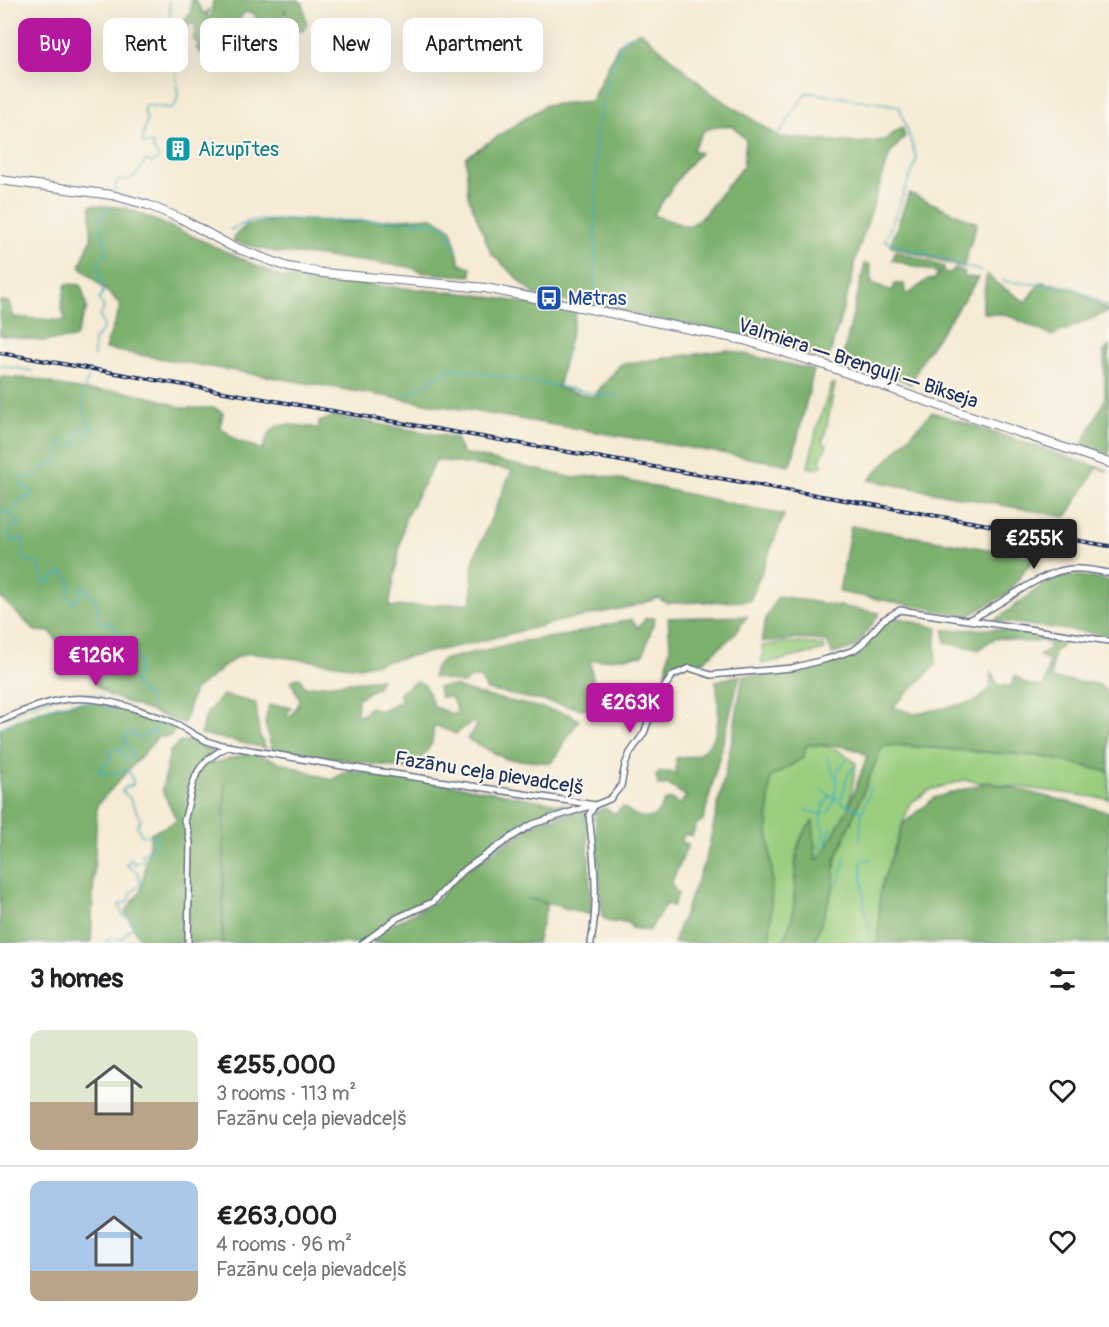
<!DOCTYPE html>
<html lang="en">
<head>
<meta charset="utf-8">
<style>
	:root { --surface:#fff; --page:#f6f6f6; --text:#202124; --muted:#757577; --line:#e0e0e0; --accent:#b5179e }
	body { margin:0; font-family:Pangolin,sans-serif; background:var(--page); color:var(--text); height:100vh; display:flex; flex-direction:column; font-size:22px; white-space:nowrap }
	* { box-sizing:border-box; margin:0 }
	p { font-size:20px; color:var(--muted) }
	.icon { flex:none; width:33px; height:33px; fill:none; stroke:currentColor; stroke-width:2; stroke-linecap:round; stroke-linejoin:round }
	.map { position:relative; height:943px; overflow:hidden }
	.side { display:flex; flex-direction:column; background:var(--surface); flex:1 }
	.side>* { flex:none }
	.guide { position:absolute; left:18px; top:18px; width:600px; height:54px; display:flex; gap:12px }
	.price { position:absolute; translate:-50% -51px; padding:0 14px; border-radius:6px; background:var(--accent); color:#fff; font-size:20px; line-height:39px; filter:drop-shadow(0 2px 3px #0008) }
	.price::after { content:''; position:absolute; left:50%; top:36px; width:18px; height:14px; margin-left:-9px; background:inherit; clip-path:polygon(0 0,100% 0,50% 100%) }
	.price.selected { background:#222; color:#fff }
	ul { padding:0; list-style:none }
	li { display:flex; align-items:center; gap:18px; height:150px; padding:0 30px }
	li+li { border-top:2px solid var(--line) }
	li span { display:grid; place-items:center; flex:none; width:168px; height:120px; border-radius:12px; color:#555 }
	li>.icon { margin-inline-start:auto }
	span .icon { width:72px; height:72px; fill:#fffc; stroke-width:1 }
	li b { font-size:26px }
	h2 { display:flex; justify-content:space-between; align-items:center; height:72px; padding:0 30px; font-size:26px }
	.tag { padding:0 21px; border-radius:12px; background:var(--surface); box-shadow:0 6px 24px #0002; font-size:21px; line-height:54px }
	.tag.selected { background:var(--accent); color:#fff }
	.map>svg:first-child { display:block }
	.green { fill:#9acd7e; stroke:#5a7e6e; stroke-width:1.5 }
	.forest { fill:#7bb06d; stroke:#4b7066; stroke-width:1.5; fill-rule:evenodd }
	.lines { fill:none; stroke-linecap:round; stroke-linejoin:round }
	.stream { stroke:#3fadbd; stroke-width:1.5 }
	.street-casing { stroke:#677087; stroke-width:8 }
	.secondary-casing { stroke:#677087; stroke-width:10 }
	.street { stroke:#fff; stroke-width:5 }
	.secondary { stroke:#fff; stroke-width:8 }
	.rail-casing { stroke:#1b2f5e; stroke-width:4 }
	.rail { stroke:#fbf7ec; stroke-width:1.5; stroke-dasharray:4.5; stroke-linecap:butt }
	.labels { text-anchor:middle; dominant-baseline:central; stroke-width:4.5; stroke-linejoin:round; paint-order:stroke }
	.culture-label { font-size:20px; fill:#0d838f; stroke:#fbf7ec; text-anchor:start }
	.transit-label { font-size:20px; fill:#164399; stroke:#fbf7ec; text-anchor:start }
	.street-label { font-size:20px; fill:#1b2f5e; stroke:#fbf7ec }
</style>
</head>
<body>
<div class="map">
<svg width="1109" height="943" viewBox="0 0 1109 943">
	<rect width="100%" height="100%" fill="#fbf7ec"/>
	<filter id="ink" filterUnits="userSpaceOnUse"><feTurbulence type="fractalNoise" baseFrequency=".0167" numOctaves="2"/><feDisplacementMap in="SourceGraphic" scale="12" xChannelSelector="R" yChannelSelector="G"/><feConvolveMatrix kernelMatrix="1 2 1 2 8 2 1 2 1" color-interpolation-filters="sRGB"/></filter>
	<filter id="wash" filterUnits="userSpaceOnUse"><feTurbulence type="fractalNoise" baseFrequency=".008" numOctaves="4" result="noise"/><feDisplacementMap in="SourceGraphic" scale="24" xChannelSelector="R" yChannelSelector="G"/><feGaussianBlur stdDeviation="1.35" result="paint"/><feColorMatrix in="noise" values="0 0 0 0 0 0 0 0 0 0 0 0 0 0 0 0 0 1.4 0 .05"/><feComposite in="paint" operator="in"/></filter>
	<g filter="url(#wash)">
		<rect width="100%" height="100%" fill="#f5ead4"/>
		<!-- green -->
		<path class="green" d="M832,384h3l-10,51 -3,6 5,4 -7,15 3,5 -7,4 -8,-2 9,-40z
			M785,642l39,3 1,5 -62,14 -2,-4 2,-4 -1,-10z
			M806,745c23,0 32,3 50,18l-7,43 -28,51 -5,3 -3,-38c-28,23 -13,68 -22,99 -2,8 -6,15 -9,22h-12l2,-71 -4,-42 2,-52 34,-21z
			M895,745l151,12 63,15v27l-145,-19 -34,10 -20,13 -30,87 -2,53h-64l20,-57 1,-25 47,-114z"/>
		<!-- forest -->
		<path class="forest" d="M191,0h4l9,14 5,-4 -2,6 4,1 2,-17h85l5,4 4,21 -4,6 -12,1 -6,-22 -6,17 -26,2 -2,-8 6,-3 -2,-4 -10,-2 -5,6 4,15 -39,3 -1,9 9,-1v8l-13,1 -4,-5 3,-3 -6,-6 3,-12 -6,-5 -3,8 -3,-4 1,-6 6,-9z
			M640,31l71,62 69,44 78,6 26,-3 18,-13 3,9 -15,18 -35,106 -3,19 -24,81 -69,-21 -224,-44 -44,-42 -23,-58 -2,-38 80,-52 45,-4 27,-56zM733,126l13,14 -3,26 -40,50 -15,11 -35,-12 32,-46 15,-16 -8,-3 12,-20 13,-3z
			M909,193l68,30 -14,45 -73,-22z
			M91,205l35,3 64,27 91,42 191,17 104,18 -18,76 35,9 28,-33 106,-14 87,20 -23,95 -686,-116 16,-44 -41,-39 11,-27z
			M434,217l18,13 8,34 11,3v9l-46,-3 -15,-6 -100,-12 -31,-2 -45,-11v-6l13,-11 39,-6 62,3z
			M896,251l48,16 -1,5 6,1 6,-4 10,3 -2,5 16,1 -55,78 -13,28 -34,-16 -35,-8 23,-96 5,1 2,18 20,8 3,-7h9l1,9 4,1 19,-15 5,1 6,-7 -47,-13z
			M987,274l10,10 29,18 15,-20 32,6 36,23 -57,25 -44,-21 -25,-2v-16z
			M66,284l15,1 6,23 -12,30 -33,3 -42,-6v-34l9,1 5,15 52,4 -5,-14z
			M1109,346v109l-27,-10 23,-46 -1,-47z
			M0,377l36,2 29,8 26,4h30l37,8 25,9h32l8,5 -3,14 18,14 25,9c8,-36 27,-24 56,-22v-6l15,-6 122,22 6,15 112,25 26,-3 184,40 -34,86 -83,2 -9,-5 -24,8 -73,15 -88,22 -114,24 -110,-14 -14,5 -42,34 -9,32 -76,-29 -12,-10 -3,-11c-23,-10 -29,-21 -42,-42l-16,-1 -35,-34zM436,460l76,10 -37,86 -3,12v35l-83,4 16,-88z
			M932,412l177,59 -12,-3 -31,49 -197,-37z
			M851,526l184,31 -28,37 -39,22 -129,-24z
			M1075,575l34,6v54l-115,-14 56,-41z
			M778,596l102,17 -24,34 -24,7 -5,-13 -35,-2 -31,3 5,-24z
			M747,616l-13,19 -34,29 -15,-1 -19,10 4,-27 -2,-28z
			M646,618h9l-12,37 -53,6 6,36 -2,14 -107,-21 -7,-12h-11l-5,6 -31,-7 1,-8 8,-9 82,-19 44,-6 63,-16 7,9z
			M900,618l38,10 -2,8v29l-43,42 22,7 62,-13 13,-13 1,-16 7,13 13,1 4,-10 12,8 17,3 5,-27 -10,-4 12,-10 -11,-6c-26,9 -37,-15 -61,10l-34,-8 -1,-12 53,-1 70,11 -13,12 -3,27 47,5 11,9v79l-63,-15 -151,-12 -13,2 -47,114 -1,25 -20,57h-32c3,-7 7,-15 9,-22 10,-32 -5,-75 22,-100l3,39 5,-3 28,-51 18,-50c-15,-12 -41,-11 -61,-11l-2,12 -34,21 -2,52 4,42 -2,71h-97l34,-88 24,-109 12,-70 60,-5 59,-20 25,-30z
			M740,675l-37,146 -6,2 -5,13 -7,-2 -4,7 7,4 -17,39 7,10 -5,12 -7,-2 -17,27 -17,-3 -4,-6h-17l-9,-5 -7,-105 10,-4 10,6 8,-7c8,6 23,17 33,7 4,-3 6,-9 9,-13l6,-2 9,6 6,-9 -19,-12 -9,2 -2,-10 4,-4h12l4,3v-17c7,-1 19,-1 24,-5 24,-17 19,-47 16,-72z
			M300,677l4,10 77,-8 -4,8 -19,11 -1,18 7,-2 6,-7 9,4 23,-10 -3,-8 17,-12 9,4 9,22 19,7 5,-1 -7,-16h-11l-2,-10 16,-1 23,8 92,20 10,6 -28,43 -45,-4 -39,-20 10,-13 -5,-4 -16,12 -22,-9 -2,18 -18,27 -142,-21 -7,-26 4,-18 22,2 -5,9h5l9,-15 -9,-20z
			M223,695l33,8 3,31 7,14 -65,-14c1,-18 9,-26 22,-39z
			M88,702l19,4 69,22 -7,9h-11l-61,68 -6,138h-91v-215c29,-13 55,-24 88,-26z
			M193,740l8,7 12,3 -2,14 35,-10 16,2 70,24 16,-10 88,12 141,25 -45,16 -75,50 -27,29 -12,6 -26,9 -25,21 -1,5h-143l2,-160 -3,160h-80l-17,-31 16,-21 10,-58 26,-12 -15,-31 8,-39 10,-9z
			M988,782l121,30v131h-231l2,-53 23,-66 31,-26z
			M582,809l4,3 6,103 -65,-17 20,6 -10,39h-164l12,-15 49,-25 32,-33 68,-45z"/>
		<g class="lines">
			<!-- stream -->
			<path class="stream" d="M778,135l29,-43 92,14 18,53 -32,82 96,30
				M115,191l2,-11c19,1 19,-5 29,-20l6,3 6,-4v-3l-5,-7 1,-4 -3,-2 -6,1 -3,-2 5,-23 -3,-7 1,-7 26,3 4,-3 3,-9 -9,-96
				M230,230l23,-10 171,1 22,5 11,26
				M1002,281l72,7 35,19
				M595,304l1,-172 9,-44 18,-50 12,-3
				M94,357v-16l10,-14 -4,-11 4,-8 -5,-9 4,-6 -5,-31 9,-9c-1,-9 -12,-36 -3,-42 3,-1 6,-1 9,-3
				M0,365l32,6
				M88,378c-7,17 -8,36 5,50l-3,6 -10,-5 -6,6 2,9 -7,3 -4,-6h-6v15l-3,7 -10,3 -14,12 -9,-2 -2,9 11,5 -1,5c-8,3 -21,13 -21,22l10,5 -1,4 -10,2v7l3,7 9,-4 3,2 -2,17 6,5 11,2 4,17 6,2 6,-8 8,-3 7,9 -2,16 4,6 8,-6 -1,-7 3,-3c6,5 16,13 16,21 1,7 -2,9 1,16l10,-3 19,27 -2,8 13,4v9l-6,14 17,16 1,9
				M405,396l47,-28 121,21 30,7h16
				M0,508l9,7
				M4,717c31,-14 65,-30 99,-21
				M0,728c28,-13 84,-40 113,-17
				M827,756l8,22
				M854,767l-5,5 -9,30 22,9
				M821,789l9,7 8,3
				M806,810l16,5
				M828,813l6,-12 4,-31 9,-10
				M860,840l1,-26 7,-16 2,-11
				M826,841l6,-14
				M827,841l5,6
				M818,857l6,-27 -4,-7 4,-18 6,-9
				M871,859l-9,2 -1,3 4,48 4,12 2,19
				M839,883l7,-27
				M105,943l2,-3 15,-1 7,-9 5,-4 -4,-7 -7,-3 -4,-11 10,-4 2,-8 10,-9 -4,-13 -11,-6 5,-6 4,5 9,-4 -2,-6 9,-2 7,-16 -17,-1 -4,-10 4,-5 -12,-23 -7,-6 4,-4 7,-2 -1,-8 -5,-8 -22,6 -7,-4 14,-13 -3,-7 2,-2 8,-1 7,12h3l3,-3v-7l-9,-6 3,-9 6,-4 3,6 4,1 17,-7 -2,-6"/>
		</g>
	</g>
	<g filter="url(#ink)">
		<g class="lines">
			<!-- street casing -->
			<g class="street-casing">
				<path id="street" d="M970,619c31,-13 70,-48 101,-50 13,-1 26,2 38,4
					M0,721c55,-24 81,-31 139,-11 12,5 25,8 35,13 15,7 25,17 42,21l120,21 259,40 15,-6 11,-13 4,-21 5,-12 14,-20 13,-35 16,-23 17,-7 21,7 81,-7 35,-9 27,-9 8,-6 21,-24 17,-10 209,31
					M188,943l2,-100 -2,-13 -4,-9c11,-37 4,-55 45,-75
					M363,943l34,-25 36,-16 27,-29 50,-35 23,-14 60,-19
					M591,943c8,-43 3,-85 -2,-128l5,-9"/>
			</g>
			<!-- secondary casing -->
			<g class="secondary-casing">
				<path id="secondary" d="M0,180l112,15 36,10 34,14 49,27 57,21 35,6 162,15 259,52 78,24 95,34 192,65"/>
			</g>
			<!-- street -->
			<use href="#street" class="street"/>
			<!-- secondary -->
			<use href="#secondary" class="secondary"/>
			<!-- rail casing -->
			<g class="rail-casing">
				<path id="rail" d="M0,353l1109,193"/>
			</g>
			<!-- rail -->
			<use href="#rail" class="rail"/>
		</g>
	</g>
	<!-- icons -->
	<defs>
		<g id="building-square" transform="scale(1.35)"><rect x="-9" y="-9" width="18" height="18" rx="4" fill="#0f9aa8" stroke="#fbf7ec"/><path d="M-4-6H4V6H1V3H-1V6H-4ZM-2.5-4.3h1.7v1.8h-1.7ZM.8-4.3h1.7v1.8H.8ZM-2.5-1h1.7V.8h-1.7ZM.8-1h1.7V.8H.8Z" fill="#fff"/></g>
		<g id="bus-square" transform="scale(1.35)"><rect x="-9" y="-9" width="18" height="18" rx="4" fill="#1a4fb4" stroke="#fbf7ec"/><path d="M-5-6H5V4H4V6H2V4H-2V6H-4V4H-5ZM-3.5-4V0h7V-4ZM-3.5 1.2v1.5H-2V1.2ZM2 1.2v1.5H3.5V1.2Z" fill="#fff"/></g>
	</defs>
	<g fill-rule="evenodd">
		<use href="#building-square" x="178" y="149"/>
		<use href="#bus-square" x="549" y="298"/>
	</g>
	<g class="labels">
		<!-- culture labels -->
		<g class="culture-label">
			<text x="198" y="149">Aizupītes</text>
		</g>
		<!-- transit labels -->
		<g class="transit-label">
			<text x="568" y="298">Mētras</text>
		</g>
		<!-- street labels -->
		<g class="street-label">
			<text transform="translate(858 363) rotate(18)">Valmiera — Brenguļi — Bikseja</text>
			<text transform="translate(489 773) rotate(9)">Fazānu ceļa pievadceļš</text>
		</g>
	</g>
</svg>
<b class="price selected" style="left:1034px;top:570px">€255K</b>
<b class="price" style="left:96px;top:687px">€126K</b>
<b class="price" style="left:630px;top:734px">€263K</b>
<div class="guide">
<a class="tag selected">Buy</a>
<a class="tag">Rent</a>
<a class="tag">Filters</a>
<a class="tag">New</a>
<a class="tag">Apartment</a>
</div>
</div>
<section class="side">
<h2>3 homes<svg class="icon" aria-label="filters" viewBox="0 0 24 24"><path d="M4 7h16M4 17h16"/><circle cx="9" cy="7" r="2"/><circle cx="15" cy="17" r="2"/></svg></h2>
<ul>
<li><span style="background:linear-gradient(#dfe7d0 60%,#b9a48a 0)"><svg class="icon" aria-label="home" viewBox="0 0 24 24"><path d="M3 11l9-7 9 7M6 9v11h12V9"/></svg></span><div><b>€255,000</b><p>3 rooms · 113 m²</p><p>Fazānu ceļa pievadceļš</p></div><svg class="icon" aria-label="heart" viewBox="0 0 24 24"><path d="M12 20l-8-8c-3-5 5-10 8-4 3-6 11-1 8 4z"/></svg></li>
<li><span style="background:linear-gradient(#a9c7e8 75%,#b9a48a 0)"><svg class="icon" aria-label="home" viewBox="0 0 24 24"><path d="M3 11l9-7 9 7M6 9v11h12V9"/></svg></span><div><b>€263,000</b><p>4 rooms · 96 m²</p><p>Fazānu ceļa pievadceļš</p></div><svg class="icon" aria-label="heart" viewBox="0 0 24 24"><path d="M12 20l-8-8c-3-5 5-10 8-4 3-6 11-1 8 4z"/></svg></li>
</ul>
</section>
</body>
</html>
